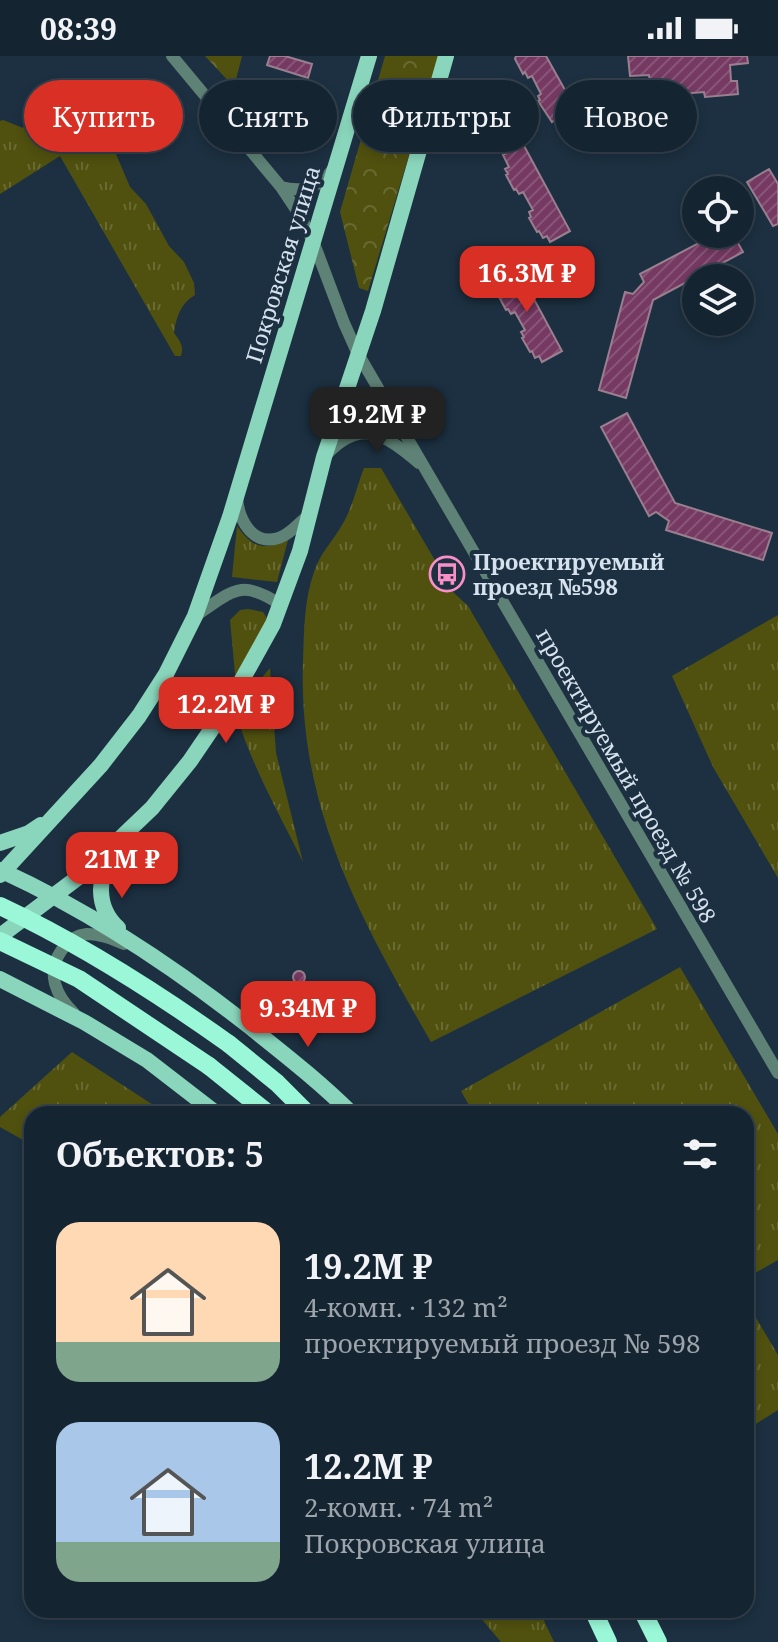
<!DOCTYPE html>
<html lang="ru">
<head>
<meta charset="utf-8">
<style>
	:root { --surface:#152431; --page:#1e2c39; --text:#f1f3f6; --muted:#9da4ab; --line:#34414d; --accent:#d93025 }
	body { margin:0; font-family:"Noto Serif",serif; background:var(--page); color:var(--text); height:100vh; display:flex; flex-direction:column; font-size:30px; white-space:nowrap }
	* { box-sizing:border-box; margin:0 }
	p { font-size:26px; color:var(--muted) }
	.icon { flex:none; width:44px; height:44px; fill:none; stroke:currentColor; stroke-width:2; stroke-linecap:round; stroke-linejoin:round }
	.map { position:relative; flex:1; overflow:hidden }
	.panel { position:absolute; left:24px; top:1050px; width:730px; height:512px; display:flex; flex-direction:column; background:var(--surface); border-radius:24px; box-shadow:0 4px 12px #0003,0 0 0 2px var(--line) }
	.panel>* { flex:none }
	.guide { position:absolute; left:24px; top:24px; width:730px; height:72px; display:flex; gap:16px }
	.tools { position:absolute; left:682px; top:120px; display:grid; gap:16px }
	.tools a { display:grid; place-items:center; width:72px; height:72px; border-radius:50%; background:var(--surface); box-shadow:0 4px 12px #0003,0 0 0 2px var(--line); font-size:40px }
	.price { position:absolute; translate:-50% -68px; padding:0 18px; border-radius:16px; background:var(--accent); color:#fff; font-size:26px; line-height:52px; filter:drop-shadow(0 2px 4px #0008) }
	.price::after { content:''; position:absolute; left:50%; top:48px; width:24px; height:18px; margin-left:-12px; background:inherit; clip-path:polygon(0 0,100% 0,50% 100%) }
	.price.current { background:#222; color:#fff }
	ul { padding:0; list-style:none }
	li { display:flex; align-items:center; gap:24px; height:200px; padding:0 32px }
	li span { display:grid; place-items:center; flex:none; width:224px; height:160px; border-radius:24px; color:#555 }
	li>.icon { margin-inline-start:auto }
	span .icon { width:96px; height:96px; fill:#fffc; stroke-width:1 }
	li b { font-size:34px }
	h2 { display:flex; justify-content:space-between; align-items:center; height:96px; padding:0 32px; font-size:34px }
	.tag { padding:0 28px; border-radius:36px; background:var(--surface); box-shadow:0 4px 12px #0003,0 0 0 2px var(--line); font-size:28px; line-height:72px }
	.tag.current { background:var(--accent); color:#fff }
	.status { display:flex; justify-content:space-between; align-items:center; height:56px; padding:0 40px; background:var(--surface); direction:ltr }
	.status svg { height:22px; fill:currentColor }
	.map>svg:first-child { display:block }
	.grass { fill:url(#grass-tufts) }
	.forest { fill:url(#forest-crowns) }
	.building { fill:url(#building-hatch); stroke:#997f8f; stroke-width:2 }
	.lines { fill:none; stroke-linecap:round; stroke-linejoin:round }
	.minor { stroke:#5e8275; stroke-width:12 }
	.major { stroke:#8ad6bc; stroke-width:16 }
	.highway { stroke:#9af8d8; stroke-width:18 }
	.highway-bridge { stroke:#9af8d8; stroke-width:18 }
	.labels { text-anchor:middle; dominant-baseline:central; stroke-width:8; stroke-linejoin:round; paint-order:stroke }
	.street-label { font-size:22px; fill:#d6e2ed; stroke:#1c3041 }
	.poi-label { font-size:22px; font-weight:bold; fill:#d6e2ed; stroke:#1c3041; text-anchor:start }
</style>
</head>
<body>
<div class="status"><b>08:39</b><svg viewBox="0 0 49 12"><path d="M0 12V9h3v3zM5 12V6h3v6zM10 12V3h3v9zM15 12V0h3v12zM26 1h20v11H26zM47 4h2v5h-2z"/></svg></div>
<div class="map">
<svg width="778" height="1586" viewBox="0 0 778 1586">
	<defs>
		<pattern id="grass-tufts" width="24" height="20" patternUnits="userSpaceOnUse" patternTransform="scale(2)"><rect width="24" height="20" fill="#50510f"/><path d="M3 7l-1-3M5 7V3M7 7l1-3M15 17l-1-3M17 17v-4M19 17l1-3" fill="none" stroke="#686a32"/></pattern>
		<pattern id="forest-crowns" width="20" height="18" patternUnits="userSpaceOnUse" patternTransform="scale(2)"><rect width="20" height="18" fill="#50510f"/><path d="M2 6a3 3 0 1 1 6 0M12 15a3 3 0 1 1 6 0" fill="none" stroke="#686a32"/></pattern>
		<pattern id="building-hatch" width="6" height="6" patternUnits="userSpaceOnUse" patternTransform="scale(2)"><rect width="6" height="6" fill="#753962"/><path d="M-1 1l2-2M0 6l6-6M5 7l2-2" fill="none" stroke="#885579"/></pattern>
	</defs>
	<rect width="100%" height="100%" fill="#1c3041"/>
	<!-- grass -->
	<path class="grass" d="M37,56l11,2 14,16 11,4 4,10 9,7 22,-5 8,8 14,33 16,17 23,42 15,16 10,21 1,12c-14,8 -19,22 -21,38 6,8 10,13 7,23h-6l-115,-200 -60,38v-73l3,-1 20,8 4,-10z
		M364,412h17l73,125 14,13 189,323 -226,113c-70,-122 -133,-234 -128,-380 1,-30 1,-62 11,-90 6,-19 19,-31 28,-47 10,-16 15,-39 22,-57z
		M237,470c17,23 25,24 51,14l-11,42 -45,-5z
		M248,553l15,3 7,11 -34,61 -6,-64 10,-10z
		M778,559v263l-65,-111 -41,-91z
		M270,612l6,85 27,109c-24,-49 -53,-99 -68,-152z
		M680,911l98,167v126l-32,18v-164h-272l-13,-23z
		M72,996l95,62h-135v31l-32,-18v-10z
		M746,1245l32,54v55l-32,20z
		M474,1554h65l15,32h-53z"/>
	<!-- forest -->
	<path class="forest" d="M205,0h37l-8,31z
		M385,0h54l-71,235 -9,-3 -19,-76z"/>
	<!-- building -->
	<path class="building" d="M270,0h15l27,8 -4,14 -41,-13z
		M516,0h30l33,59 -20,11 -4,-6 -3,2 -14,-21 2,-1 -2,-4 3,-2 -9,-18 -4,2 -3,-6 -2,2 -8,-15z
		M628,0h119l1,7 -18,2 1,16h6l1,13 -33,3 -1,-5 -24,2v6l-34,4 -1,-14h6l-2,-15 -19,1z
		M273,33l34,10 -8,26 -34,-10z
		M523,88l47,87 -20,11 -3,-6 -4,2 -4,-7 -2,1 -8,-14 2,-1 -2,-5 4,-2 -10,-18 -4,2 -3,-5 -2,1 -8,-15 2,-1 -3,-5 4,-2 -6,-12z
		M769,113l9,15v40l-5,2 -26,-44z
		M716,178h17l10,18 -90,48 -27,98 -27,-8 26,-98 8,2 11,-12 -4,-8z
		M515,208l47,87 -20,11 -3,-6 -4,2 -3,-7 -2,1 -8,-14 2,-1 -3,-5 4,-2 -10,-18 -4,2 -3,-5 -2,1 -8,-15 2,-1 -3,-5 4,-2 -6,-12z
		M627,357l48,90 97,30 -9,27 -97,-30 3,-9 -13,-9 -7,4 -48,-89z
		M293 921a6 6 0 1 1 12 0a6 6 0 1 1-12 0Z"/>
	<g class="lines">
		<!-- minor -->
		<path class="minor" d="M172,0l109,131 20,30 14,29 29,77 13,29 421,721
			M281,131c22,6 38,1 52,-18
			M327,398c35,-37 58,-19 92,9
			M237,441c1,25 19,54 48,38 9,-5 16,-14 24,-20
			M195,560c37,-24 45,-39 86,-11
			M74,957c-18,-17 -28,-40 -13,-62 6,-9 15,-16 26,-17 13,0 25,5 37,10"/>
		<!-- major -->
		<path class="major" d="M0,787l29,-10 12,-8
			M114,795c-17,24 -19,56 4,77
			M0,814c90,41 171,95 249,156 35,28 71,56 103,88
			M0,819l101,-110 38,-49 27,-42 29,-58 35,-99 139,-461
			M0,880l84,-63 68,-65 38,-47 38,-56 45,-81 27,-73 24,-94 49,-146 73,-255
			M0,923l84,43 63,38 70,54"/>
		<!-- highway -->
		<path class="highway" d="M229,988l48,39 31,31
			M209,1010l60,48
			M593,1554l15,32
			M642,1554l16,32"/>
		<!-- highway-bridge -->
		<path class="highway-bridge" d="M0,850c81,38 156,86 229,138
			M0,885l79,38 130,87"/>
	</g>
	<!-- icons -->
	<defs>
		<g id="bus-ring" transform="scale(1.8)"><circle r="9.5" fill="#1c3041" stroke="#f98fc9" stroke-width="1.5"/><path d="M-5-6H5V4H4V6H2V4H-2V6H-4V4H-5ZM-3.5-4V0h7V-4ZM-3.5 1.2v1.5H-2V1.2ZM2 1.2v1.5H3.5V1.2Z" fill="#f98fc9"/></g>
	</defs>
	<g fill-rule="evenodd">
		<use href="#bus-ring" x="447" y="518"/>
	</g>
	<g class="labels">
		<!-- street labels -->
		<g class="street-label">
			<text transform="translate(282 208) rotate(-73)">Покровская улица</text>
			<text transform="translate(627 719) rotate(60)">проектируемый проезд № 598</text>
		</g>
		<!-- poi labels -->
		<g class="poi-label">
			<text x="473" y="505">Проектируемый<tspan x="473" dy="25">проезд №598</tspan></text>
		</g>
	</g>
</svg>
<div class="tools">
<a><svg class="icon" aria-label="locate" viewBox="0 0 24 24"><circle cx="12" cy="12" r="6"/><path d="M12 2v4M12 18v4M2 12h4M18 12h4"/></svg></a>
<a><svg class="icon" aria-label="layers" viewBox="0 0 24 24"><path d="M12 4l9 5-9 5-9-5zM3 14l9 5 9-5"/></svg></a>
</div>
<b class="price" style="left:527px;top:258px">16.3M ₽</b>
<b class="price current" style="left:377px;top:399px">19.2M ₽</b>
<b class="price" style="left:226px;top:689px">12.2M ₽</b>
<b class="price" style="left:122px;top:844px">21M ₽</b>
<b class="price" style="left:308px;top:993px">9.34M ₽</b>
<div class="guide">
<a class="tag current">Купить</a>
<a class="tag">Снять</a>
<a class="tag">Фильтры</a>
<a class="tag">Новое</a>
</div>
<section class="panel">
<h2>Объектов: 5<svg class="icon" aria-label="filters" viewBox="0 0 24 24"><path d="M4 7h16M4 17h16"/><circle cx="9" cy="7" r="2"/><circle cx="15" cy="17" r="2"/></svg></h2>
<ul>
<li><span style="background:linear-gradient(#ffd9b3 75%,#7fa58c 0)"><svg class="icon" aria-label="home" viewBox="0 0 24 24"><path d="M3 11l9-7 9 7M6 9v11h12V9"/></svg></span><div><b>19.2M ₽</b><p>4-комн. · 132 m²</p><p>проектируемый проезд № 598</p></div></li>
<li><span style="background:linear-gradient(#a9c7e8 75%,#7fa58c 0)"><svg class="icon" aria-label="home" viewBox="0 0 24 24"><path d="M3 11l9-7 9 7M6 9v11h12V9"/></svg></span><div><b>12.2M ₽</b><p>2-комн. · 74 m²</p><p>Покровская улица</p></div></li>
</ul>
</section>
</div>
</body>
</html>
